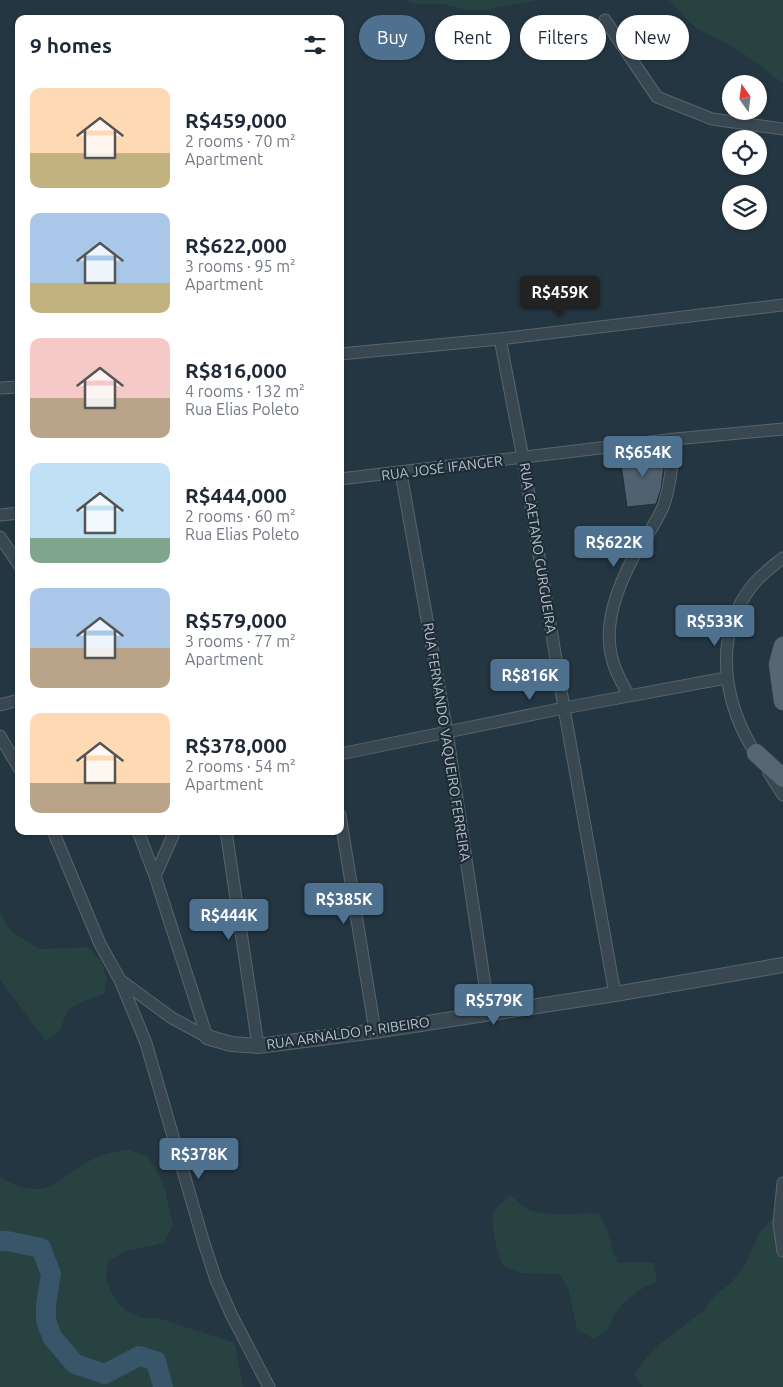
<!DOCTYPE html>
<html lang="en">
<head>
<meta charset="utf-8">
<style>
	:root { --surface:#fff; --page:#f6f6f7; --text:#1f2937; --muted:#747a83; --accent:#4f7190 }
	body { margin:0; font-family:Ubuntu,sans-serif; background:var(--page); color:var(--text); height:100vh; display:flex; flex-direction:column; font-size:19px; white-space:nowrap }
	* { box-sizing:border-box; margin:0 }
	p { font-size:16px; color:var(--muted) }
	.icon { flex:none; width:28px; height:28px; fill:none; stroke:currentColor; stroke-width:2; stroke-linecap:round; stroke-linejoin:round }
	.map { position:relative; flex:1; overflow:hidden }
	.panel { position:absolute; left:15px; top:15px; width:329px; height:820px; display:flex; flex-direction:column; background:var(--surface); border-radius:10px; box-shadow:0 1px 4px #0004 }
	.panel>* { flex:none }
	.guide { position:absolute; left:359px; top:15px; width:349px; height:45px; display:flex; gap:10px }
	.needle { width:32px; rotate:346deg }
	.controls { position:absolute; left:722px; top:75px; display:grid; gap:10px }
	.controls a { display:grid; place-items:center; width:45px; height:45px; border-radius:50%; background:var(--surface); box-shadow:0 1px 4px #0004; font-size:25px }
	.price { position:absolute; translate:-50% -42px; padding:0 11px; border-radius:5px; background:var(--accent); color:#fff; font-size:16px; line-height:32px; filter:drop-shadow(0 1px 2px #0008) }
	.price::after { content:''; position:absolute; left:50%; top:30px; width:15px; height:11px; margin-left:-8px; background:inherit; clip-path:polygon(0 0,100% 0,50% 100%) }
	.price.current { background:#222; color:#fff }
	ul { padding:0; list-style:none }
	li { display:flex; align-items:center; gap:15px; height:125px; padding:0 15px }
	li span { display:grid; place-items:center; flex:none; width:140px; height:100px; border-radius:10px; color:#555 }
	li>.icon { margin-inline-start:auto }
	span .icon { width:60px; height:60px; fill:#fffc; stroke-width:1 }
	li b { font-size:21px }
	h2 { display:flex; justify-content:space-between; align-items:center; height:60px; padding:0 15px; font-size:21px }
	.tag { padding:0 18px; border-radius:22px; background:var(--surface); box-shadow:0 1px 4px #0004; font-size:18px; line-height:45px }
	.tag.current { background:var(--accent); color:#fff }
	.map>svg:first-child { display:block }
	.green { fill:#274241 }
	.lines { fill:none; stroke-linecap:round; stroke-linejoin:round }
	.river { stroke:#385569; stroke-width:20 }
	.building { fill:#50616f; stroke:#202e38 }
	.minor-casing { stroke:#57656e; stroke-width:13 }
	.tertiary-casing { stroke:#57656e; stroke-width:16 }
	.primary-casing { stroke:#46535d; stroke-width:19 }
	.minor { stroke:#394751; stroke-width:11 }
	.tertiary { stroke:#394751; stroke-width:14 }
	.primary { stroke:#576671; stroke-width:18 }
	.labels { text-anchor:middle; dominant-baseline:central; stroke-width:4.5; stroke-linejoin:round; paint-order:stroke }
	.street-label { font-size:14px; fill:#b6c2cb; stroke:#1e2c36 }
</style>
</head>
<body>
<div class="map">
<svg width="783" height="1387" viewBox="0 0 783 1387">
	<rect width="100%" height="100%" fill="#243641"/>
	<!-- green -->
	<path class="green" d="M404,0h133l-51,10h-18l-26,-6h-27z
		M668,0h115v83c-18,-13 -34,-27 -54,-38 -10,-6 -21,-10 -31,-16 -12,-8 -19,-20 -30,-29z
		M0,913l11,18 29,18 48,-2 13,14 6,17 -3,16 -20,7 -16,9 -9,22 -13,9 -46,-61z
		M129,1150l18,6 10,15 7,15 9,38 -9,19 -41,9 -15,10 -2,18 7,15 10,14 19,9h16l77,25 8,44h-243v-211c15,12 37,18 55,8 9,-6 17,-13 26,-18 15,-10 30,-15 48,-16z
		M510,1195c7,5 15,14 22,16 21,6 45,1 67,3l8,14 4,18 7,17 18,-1 17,1 4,18 -17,9 -16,12 -10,13 -7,15 -14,9 -16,-10 -9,-41 -9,-14 -38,-1 -18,-7c-7,-19 -11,-33 -10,-54z
		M774,1217l9,8v162h-140l-9,-13 13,-17 13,-13 43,-33 13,-17 14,-10 13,-16 18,-38z"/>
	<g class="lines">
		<!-- river -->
		<path class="river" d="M0,1241h7l34,7 10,26 -5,31v15l6,17 23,27 30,10 34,-18 17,5 7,26"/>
	</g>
	<!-- building -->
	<path class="building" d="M660,452l5,6 -4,31 -5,15 -29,3 -7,-50z"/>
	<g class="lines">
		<!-- minor casing -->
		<g class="minor-casing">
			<path id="minor" d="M605,20l52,77 55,22 71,10
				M500,339l23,119 41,250 51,286
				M340,354l160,-15 283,-34
				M0,388l19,-1
				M401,473l46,259 42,280
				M340,479l335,-40 108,-10
				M0,515l19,-2
				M0,537l19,28
				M629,696c-6,-11 -13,-23 -16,-34 -11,-36 4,-74 21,-106 10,-16 21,-31 29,-49 8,-21 9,-46 12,-68
				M0,705l19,-5
				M0,736l19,32
				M340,754l224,-46 162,-30
				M758,757c-34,-51 -47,-119 -6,-171 8,-11 20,-19 31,-28
				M769,773l14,22
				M340,815l35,216
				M53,831l47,113 20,36 52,38 35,19
				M138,831l17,45 52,161
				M226,831l32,215
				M155,876l20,-45
				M120,980l26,63 57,197 13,40 16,36 37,71
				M783,1183l-4,40 4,28"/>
		</g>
		<!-- tertiary casing -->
		<g class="tertiary-casing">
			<path id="tertiary" d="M207,1037l24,7 27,2 117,-15 240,-37 168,-29"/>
		</g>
		<!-- primary casing -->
		<g class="primary-casing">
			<path id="primary" d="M783,646l-5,18 5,37
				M756,753l27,25"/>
		</g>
		<!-- minor -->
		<use href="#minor" class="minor"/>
		<!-- tertiary -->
		<use href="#tertiary" class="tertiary"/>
		<!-- primary -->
		<use href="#primary" class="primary"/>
	</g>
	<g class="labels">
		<!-- street labels -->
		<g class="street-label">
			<text transform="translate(442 468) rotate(-7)">RUA JOSÉ IFANGER</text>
			<text transform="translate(538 548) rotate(81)">RUA CAETANO GURGUEIRA</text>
			<text transform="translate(447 742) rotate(81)">RUA FERNANDO VAQUEIRO FERREIRA</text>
			<text transform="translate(348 1033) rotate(-8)">RUA ARNALDO P. RIBEIRO</text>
		</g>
	</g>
</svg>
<div class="controls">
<a><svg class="needle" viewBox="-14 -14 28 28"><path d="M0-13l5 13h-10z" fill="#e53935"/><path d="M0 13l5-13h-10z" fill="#747a83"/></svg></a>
<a><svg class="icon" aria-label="locate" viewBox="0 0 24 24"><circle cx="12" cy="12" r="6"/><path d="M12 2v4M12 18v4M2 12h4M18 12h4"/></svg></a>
<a><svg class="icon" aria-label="layers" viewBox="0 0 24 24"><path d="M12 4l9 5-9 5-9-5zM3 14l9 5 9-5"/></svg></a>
</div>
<b class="price current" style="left:560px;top:318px">R$459K</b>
<b class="price" style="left:643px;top:478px">R$654K</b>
<b class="price" style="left:614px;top:568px">R$622K</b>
<b class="price" style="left:715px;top:647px">R$533K</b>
<b class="price" style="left:530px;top:701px">R$816K</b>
<b class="price" style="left:344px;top:925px">R$385K</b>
<b class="price" style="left:229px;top:941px">R$444K</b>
<b class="price" style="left:494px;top:1026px">R$579K</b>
<b class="price" style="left:199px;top:1180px">R$378K</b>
<div class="guide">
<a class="tag current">Buy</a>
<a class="tag">Rent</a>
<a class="tag">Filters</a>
<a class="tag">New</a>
</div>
<section class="panel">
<h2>9 homes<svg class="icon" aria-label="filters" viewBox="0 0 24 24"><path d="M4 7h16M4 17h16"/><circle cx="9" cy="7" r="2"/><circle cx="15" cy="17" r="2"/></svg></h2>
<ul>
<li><span style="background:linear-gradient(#ffd9b3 65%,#c2b280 0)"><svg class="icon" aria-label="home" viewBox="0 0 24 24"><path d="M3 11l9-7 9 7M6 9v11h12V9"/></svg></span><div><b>R$459,000</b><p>2 rooms · 70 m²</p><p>Apartment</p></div></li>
<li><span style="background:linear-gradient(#a9c7e8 70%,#c2b280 0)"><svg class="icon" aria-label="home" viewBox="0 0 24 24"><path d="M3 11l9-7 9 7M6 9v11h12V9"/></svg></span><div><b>R$622,000</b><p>3 rooms · 95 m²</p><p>Apartment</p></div></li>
<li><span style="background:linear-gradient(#f6c9c9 60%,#b9a48a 0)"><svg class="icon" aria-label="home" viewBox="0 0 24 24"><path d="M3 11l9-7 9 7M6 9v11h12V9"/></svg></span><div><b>R$816,000</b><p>4 rooms · 132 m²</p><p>Rua Elias Poleto</p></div></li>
<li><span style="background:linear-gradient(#bfe0f5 75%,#7fa58c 0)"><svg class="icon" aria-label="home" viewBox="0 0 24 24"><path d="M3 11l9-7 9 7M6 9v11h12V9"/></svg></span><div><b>R$444,000</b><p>2 rooms · 60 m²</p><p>Rua Elias Poleto</p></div></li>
<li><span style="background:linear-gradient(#a9c7e8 60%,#b9a48a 0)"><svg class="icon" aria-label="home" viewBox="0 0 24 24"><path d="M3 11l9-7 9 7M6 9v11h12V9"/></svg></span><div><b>R$579,000</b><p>3 rooms · 77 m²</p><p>Apartment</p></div></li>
<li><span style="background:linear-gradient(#ffd9b3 70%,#b9a48a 0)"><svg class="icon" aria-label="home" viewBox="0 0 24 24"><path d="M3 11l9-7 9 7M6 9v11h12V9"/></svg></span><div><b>R$378,000</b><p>2 rooms · 54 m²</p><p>Apartment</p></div></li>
</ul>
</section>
</div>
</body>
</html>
